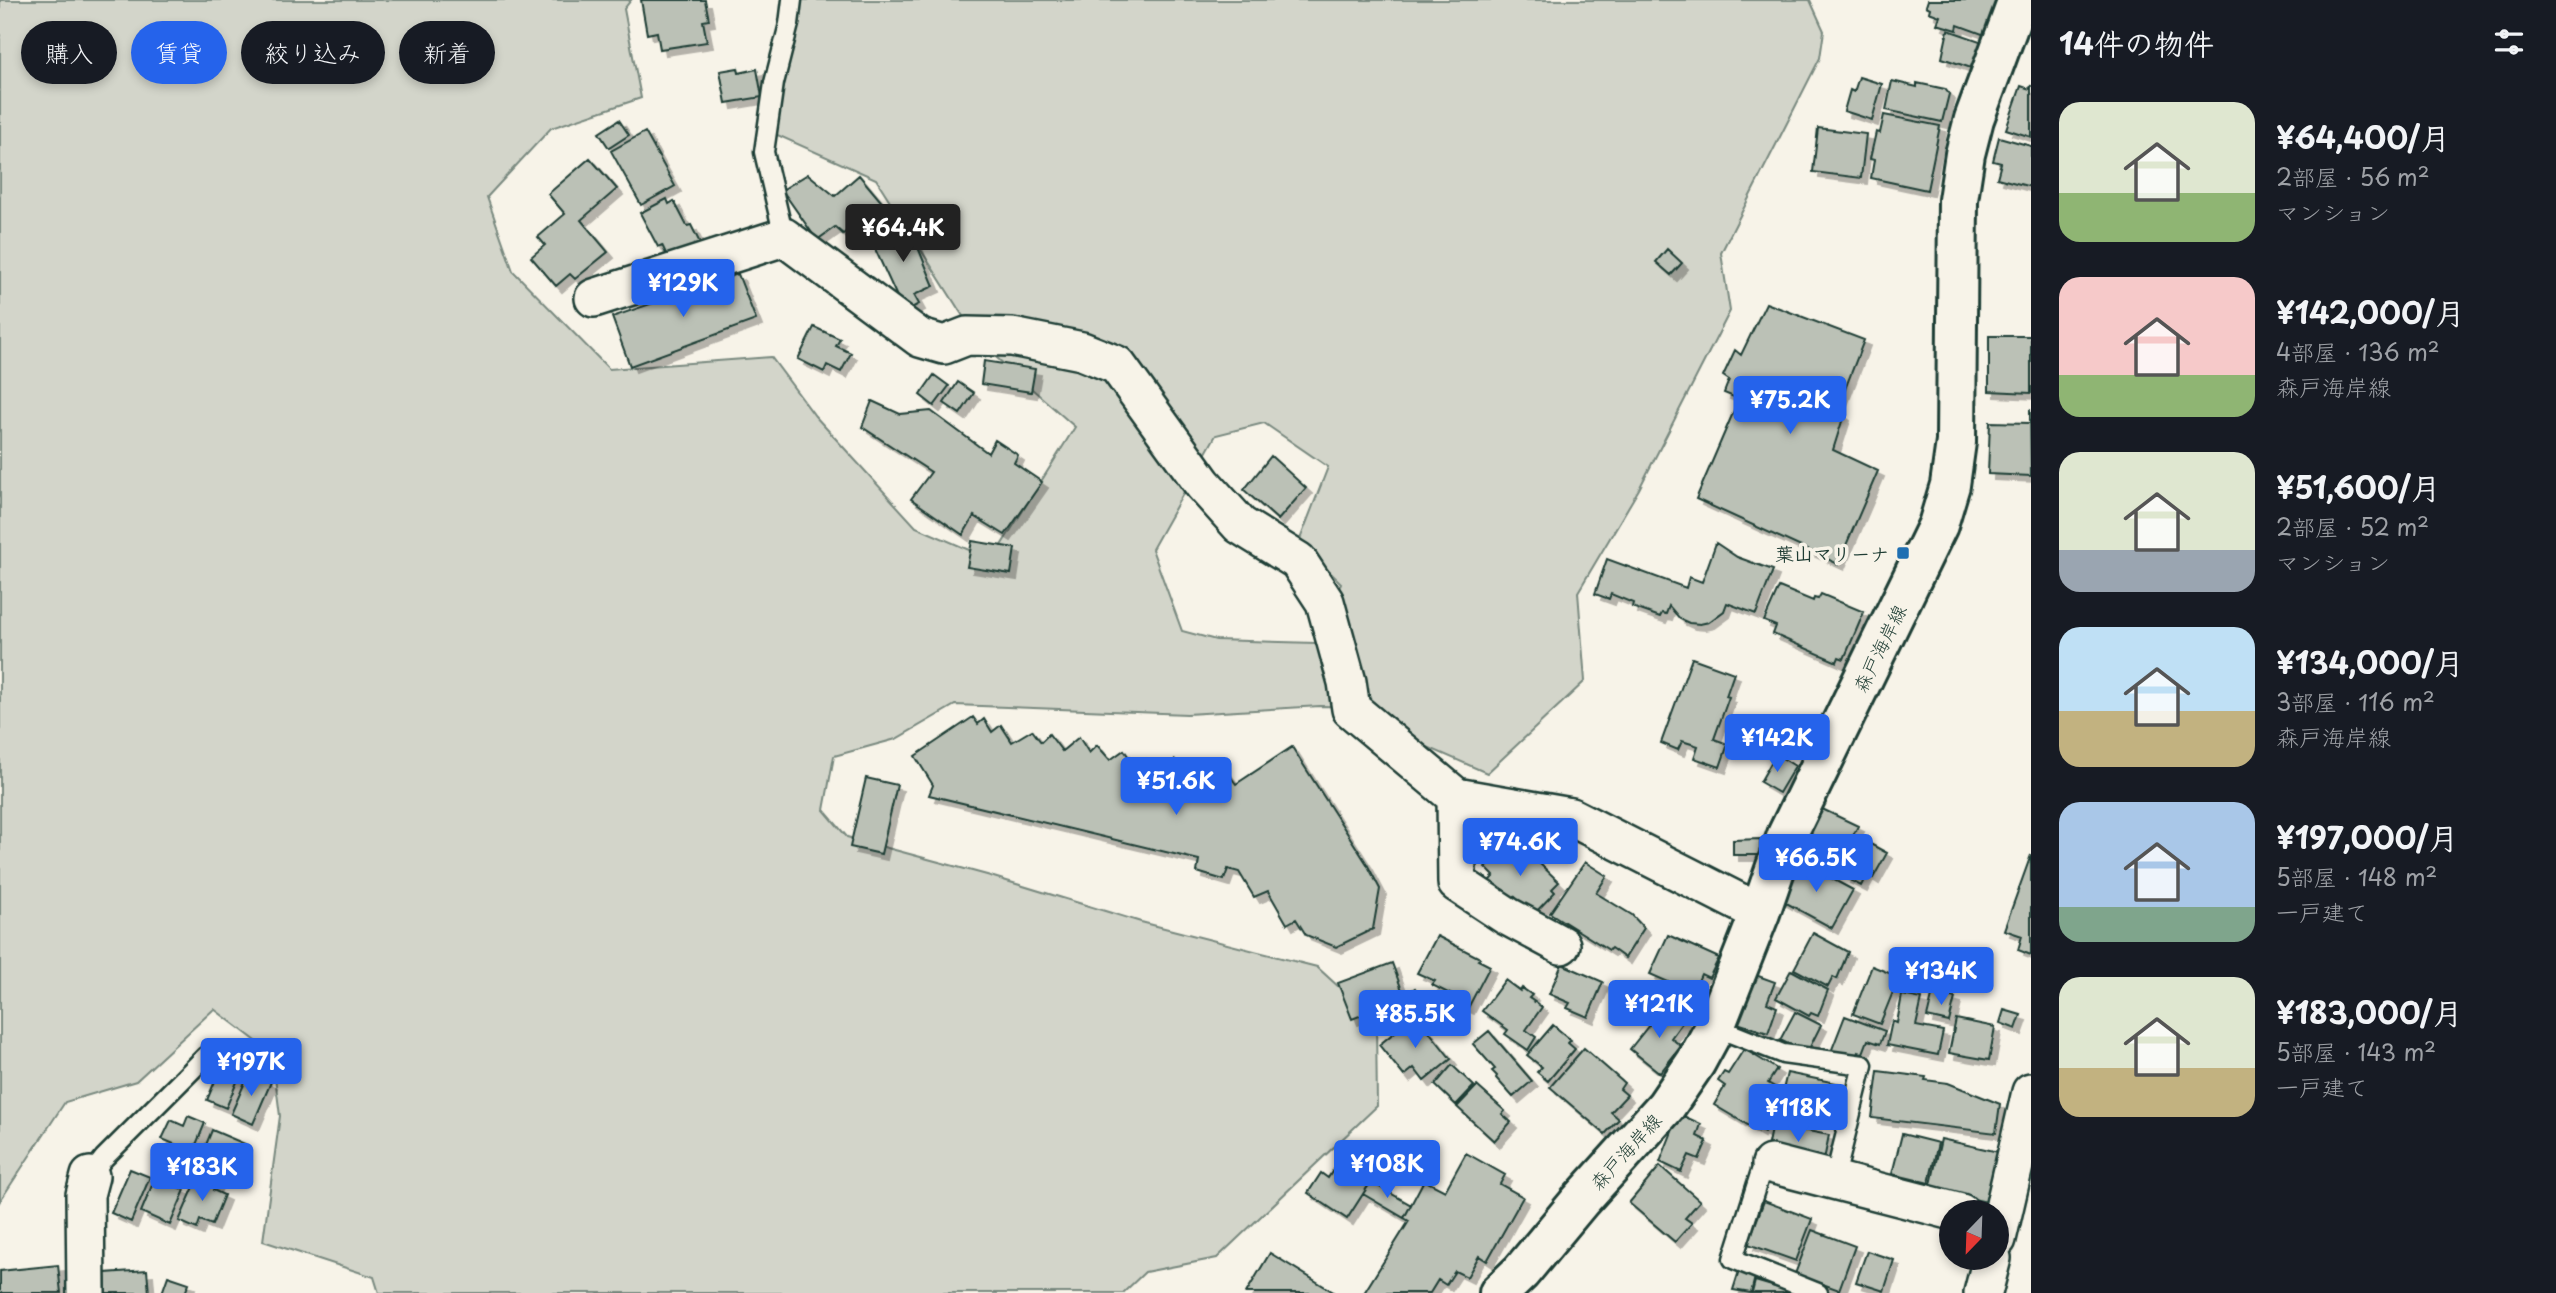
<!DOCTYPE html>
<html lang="ja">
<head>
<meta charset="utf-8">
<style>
	:root { --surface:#171b24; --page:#20242c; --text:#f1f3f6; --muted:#9ea1a6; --accent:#2563eb }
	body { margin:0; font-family:"Playpen Sans","Klee One",sans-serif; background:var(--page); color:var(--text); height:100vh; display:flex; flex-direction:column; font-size:26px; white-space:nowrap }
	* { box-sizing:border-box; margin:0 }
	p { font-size:23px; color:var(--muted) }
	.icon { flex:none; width:38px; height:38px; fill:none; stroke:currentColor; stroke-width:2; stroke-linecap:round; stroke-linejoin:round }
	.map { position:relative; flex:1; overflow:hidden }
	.drawer { display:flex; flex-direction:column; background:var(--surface); width:525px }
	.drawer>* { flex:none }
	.banner { position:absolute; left:21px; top:21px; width:665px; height:63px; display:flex; gap:14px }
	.needle { width:46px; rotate:203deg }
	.tools { position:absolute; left:1939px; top:1200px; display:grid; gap:14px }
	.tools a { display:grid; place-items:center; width:70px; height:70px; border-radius:50%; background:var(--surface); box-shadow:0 4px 10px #0003; font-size:35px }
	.price { position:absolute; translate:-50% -60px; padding:0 16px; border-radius:7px; background:var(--accent); color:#fff; font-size:23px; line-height:46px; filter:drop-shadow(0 2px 4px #0008) }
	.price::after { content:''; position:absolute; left:50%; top:42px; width:21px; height:16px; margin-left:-10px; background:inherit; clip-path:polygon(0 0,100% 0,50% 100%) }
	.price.selected { background:#222; color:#fff }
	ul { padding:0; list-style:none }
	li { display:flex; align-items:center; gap:21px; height:175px; padding:0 28px }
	li span { display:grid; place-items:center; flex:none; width:196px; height:140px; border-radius:21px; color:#555 }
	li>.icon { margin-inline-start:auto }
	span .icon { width:84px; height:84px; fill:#fffc; stroke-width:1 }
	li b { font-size:30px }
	h2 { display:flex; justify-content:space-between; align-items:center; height:84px; padding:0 28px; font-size:30px }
	.tag { padding:0 24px; border-radius:32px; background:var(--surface); box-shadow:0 4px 10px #0003; font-size:24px; line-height:63px }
	.tag.selected { background:var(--accent); color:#fff }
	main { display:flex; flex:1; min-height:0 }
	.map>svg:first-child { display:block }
	.green { fill:#d3d5ca; stroke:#79897f; stroke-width:2; fill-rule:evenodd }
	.building { fill:#bbc1b6; stroke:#1f3d34; stroke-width:2; filter:url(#shadow) }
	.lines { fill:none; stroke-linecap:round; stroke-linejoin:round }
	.lane-casing { stroke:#1f3d34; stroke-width:23 }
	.street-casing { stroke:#1f3d34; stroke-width:42 }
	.secondary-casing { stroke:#1f3d34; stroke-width:44 }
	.lane { stroke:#f7f3e8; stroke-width:18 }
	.street { stroke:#f7f3e8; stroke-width:37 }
	.secondary { stroke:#f7f3e8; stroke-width:38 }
	.poi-dot { fill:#1f6fb2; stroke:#f7f3e8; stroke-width:2.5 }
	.labels { text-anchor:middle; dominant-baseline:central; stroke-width:7; stroke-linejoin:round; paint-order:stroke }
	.poi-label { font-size:19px; font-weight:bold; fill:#1f3d34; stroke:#f7f3e8; text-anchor:end }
	.street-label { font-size:19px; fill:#1f3d34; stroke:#f7f3e8 }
</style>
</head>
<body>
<main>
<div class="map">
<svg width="2031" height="1293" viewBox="0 0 2031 1293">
	<defs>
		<filter id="shadow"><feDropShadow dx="6" dy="6" stdDeviation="0" flood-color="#0004"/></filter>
	</defs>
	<rect width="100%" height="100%" fill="#f7f3e8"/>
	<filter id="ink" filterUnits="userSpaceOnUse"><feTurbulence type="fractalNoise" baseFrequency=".0143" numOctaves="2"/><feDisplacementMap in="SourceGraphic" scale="14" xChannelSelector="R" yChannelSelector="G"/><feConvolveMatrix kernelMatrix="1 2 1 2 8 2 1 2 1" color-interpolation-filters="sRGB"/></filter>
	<g filter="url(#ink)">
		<!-- green -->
		<path class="green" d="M0,0h631l-7,9 17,89 -90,30 -64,69 26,74 96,98 162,-12 44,59 101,111 76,33 83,-133 -95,-84 -104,-164 -101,-45 24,-134h1011l14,31 -4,27 -99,195 9,58 -91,178 -61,103 7,89 -98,92 -103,-45 -17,-21 -47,-1 -133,8 -232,-9 -59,34 -62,17 -10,54 23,27 140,38 154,47 176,45 59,54 1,85 -160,152 -72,14 -22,21h-744l-5,-16 -111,-36 17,-125 -8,-63 -58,-44 -78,72 -71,21 -65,99zM1264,423l64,44 -29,75 42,41 -25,60 -100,-3 -34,-9 -30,-82 64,-114z"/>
		<!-- building -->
		<path class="building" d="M641,0h64l4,20 -6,1 4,21 -47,7 -3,-17 -10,2z
			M1928,0h69l-12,35 -27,-10 -1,5 -20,-6 3,-8 -11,-4 1,-4 -4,-2z
			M1948,30l35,12 -9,27 -32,-11z
			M738,68l1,5 18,-4 5,28 -36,6 -6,-32z
			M1859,77l23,7 -10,36 -28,-9 6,-21 4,2z
			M1892,81l25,6v-4l28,6 4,5 -7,28 -56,-12z
			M2031,85v52l-25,-8 15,-43 9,3z
			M1884,115l56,11 -13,64 -56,-12 3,-18 -4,-1 6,-27 4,1z
			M619,120l10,15 -20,13 -10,-15z
			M1818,128l48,6 -5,44 -48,-6z
			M645,132l30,54 -34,19 -30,-54z
			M1999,137l32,9v41l-34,-9 4,-15 -8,-2z
			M590,158l27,31 -36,31 27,32 -33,27 -5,-5 -14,12 -25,-29 14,-12 -7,-8 27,-23 -17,-20z
			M808,174l27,22 24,-21 26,31 -42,28 -8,-7 -18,13 -35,-50z
			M667,199l2,5 5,-3 13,25 4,-1 10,20 -31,17 -8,-17 -4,2 -18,-34z
			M907,221l27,65 -20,9 5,9 -15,8 -34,-74z
			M1667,249l15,14 -11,12 -15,-13z
			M738,274l18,46 -126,46 -18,-49z
			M1766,303l98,37 -27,70 7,5 -11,35 45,21 -40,93 -142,-65 43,-100 -15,-6 5,-13 -6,-4 12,-26 6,5z
			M814,327l26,12 -4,7 15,7 -10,19 -14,-7 -3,7 -26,-13z
			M1989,336h42v57l-42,-2z
			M984,361l51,8 -4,23 -50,-8z
			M934,375l15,11 -15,20 -14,-11z
			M958,382l16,11 -14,21 -16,-11z
			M872,401l28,13 31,-3 57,42 7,-13 23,15 -4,8 28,19 -37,53 -31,-19 -11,19 -52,-36 20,-27 -69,-45z
			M2030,409l1,67 -43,-2 2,-52 40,1z
			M1271,456l35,32 -28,32 -34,-30z
			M972,541l43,7 -4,26 -44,-7z
			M1716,543l21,14 36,13 -17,44 -29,-11 -3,8 -15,11 -9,2 -11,-1 -9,-4 -11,-13 -3,8 -4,-1 -2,4 -28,-10 1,-4 -22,-9 -2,5 -14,-5 12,-35 79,29 3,-11 13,5z
			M1779,587l34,14 1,-3 4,1 3,-5 43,18 -20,47 -5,-2 -2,5 -64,-28 3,-8 -12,-5z
			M1692,658l42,15 -8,23 3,1 -15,42 14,5 -8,23 -26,-9 4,-12 -16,-5 -4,9 -17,-7z
			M973,717l5,7 6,-5 8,13 9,-7 11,17 20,-12 9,12 8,-8 13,17 17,-14 10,16 8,-8 13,15 14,-10 11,16 11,-7 12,15 17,-14 9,13 6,-6 13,17 21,-16 12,16 56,-37 75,117 13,25 -7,40 -37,18 -30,-12 -10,-16 -9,5 -19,-33 -14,6 -15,-25 -11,-3 -4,11 -27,-8 2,-12 -270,-65 4,-10 -18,-29z
			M1776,754l19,12 -16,27 -19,-11z
			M866,778l31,7 -16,69 -31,-7z
			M1818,807l40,19 -12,23 -8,-3 -7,15 -23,-10 6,-12 -9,-5z
			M1513,838l46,44 -7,7 3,3 -22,23 -18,-18 -7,8 -22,-21 8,-8 -9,-9z
			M1760,839v16h-27v-15z
			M1861,839l26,14 -14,25 -6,-4 -6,12 -17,-9 6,-12 -3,-1z
			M2031,855v100l-13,-5 4,-14 -18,-6z
			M1799,861l54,29 -21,38 -53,-29z
			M1585,862l22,14 -11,17 36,22 12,13 -19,30 -14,-10 -2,2 -59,-37z
			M1813,933l35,19 -11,27 -4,-2 -5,10 -34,-18z
			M1668,935l51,23 -10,20 -8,-4 -8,19 -43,-19z
			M1437,936l43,22 -2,2 12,6 -22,42 -12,-6 2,-4 -26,-13 3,-4 -18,-8z
			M1392,963l11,30 -12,4 2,6 -41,16 -14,-36z
			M1562,964l41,18 -15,35 -21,-9 3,-5 -21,-9z
			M1872,966l27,11 -19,47 -27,-10z
			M1791,970l37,20 -10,26 -7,-3 -2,3 -33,-18z
			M1750,973l25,9 -8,21 10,4 -9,26 -34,-11z
			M1505,980l15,11 2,-3 10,7 -3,3 13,9 -16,23 10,7 -8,13 -23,-16 3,-4 -26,-19z
			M1415,988l14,19 -12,9 -14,-19z
			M1933,992l22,6 -6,24 -22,-5z
			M1902,995l20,4 -6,27 27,5 -5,24 -51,-10 5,-24 5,2z
			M1665,1005l19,15 -13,18 10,8 -21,27 -30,-24z
			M2004,1010l17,5 -5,14 -16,-6z
			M1795,1012l26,13 -14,28 -27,-13z
			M1416,1015l35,44 -27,22 -10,-13 -10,8 -25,-31z
			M1845,1016l40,15 -5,13 -12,-4 -5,13 -5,-1 -3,9 -24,-9z
			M1956,1019l39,8 -6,33 -40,-7z
			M1553,1025l18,15 -3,3 7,6 -27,32 -11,-9 5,-5 -15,-12z
			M1489,1031l43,50 -19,16 -17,-19 1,-2 -5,-5 3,-2 -22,-25z
			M1584,1048l40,35 -4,6 7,6 -16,17 8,7 -14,15 -55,-47z
			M1744,1049l33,20 -9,14 10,6 -14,43 -5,-3 -1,2 -44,-26 11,-19 -7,-5 6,-9 4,2z
			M226,1055l19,8 -19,45 -19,-8z
			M1452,1065l22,21 -18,19 -21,-20z
			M1878,1071l48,6 -1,3 23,3 52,21 -4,29 -124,-15z
			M249,1073l22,9 -18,42 -22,-10z
			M1787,1073l54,11 -4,20 -11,-2 -3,14 -44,-9z
			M1477,1086l28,25 -3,3 9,8 -17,19 -37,-34z
			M1679,1114l22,10 -4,12 10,5 -8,18 -10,-4 -8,17 -21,-10z
			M188,1116l17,7 -12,29 -31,-13 9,-19 13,6z
			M1772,1124l57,11 -6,30 -57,-12z
			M212,1130l33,14 -12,27 -32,-14z
			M1902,1134l36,9 -9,40 -37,-9z
			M1941,1139l62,14 -12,50 -61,-14z
			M1352,1140l32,21 -37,58 -39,-26 13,-20 7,5z
			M1466,1153l39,22 -5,9 23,13 -36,64 -8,-5 -12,21 -12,-6 -9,14 -8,-5 -8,13h-66l45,-72 -5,-3 20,-38 21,11z
			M1660,1166l40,35 -15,17 7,5 -17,19 -46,-39z
			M130,1169l20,8 -19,45 -20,-9z
			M200,1173l17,7 -4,10 11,5 -12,30 -12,-5 -3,9 -18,-8z
			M155,1178l30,12 -15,35 -29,-13z
			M1371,1182l40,23 -7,13 -41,-24z
			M1764,1201l48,18 -16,42 -48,-17z
			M1812,1230l43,16 -16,44 -44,-16z
			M1867,1251l27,9 -10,31 -28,-9z
			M1270,1253l65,40h-89z
			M58,1265l3,28h-61v-22z
			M1740,1268l16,5 -5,20 -18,-3z
			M147,1270l2,23h-43l-1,-20z
			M168,1276l21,7 -4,10h-23z
			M1755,1281l41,12h-44z"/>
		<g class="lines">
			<!-- lane casing -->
			<g class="lane-casing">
				<path id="lane" d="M784,237l-20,-85 10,-69 15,-59 3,-24
					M1715,1027l68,27 80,11 -29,116
					M1771,1164l-10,7 -28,88 85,34
					M90,1176l14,-18 102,-102"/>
			</g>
			<!-- street casing -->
			<g class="street-casing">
				<path id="street" d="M594,298l190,-61 136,101 24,7 23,-9 45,1 70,14 35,14 86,119 37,41 58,36 27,41 22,80 4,27 105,88 1,86 50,33 54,29
					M1456,797l115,20 189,96
					M1771,1164l190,49
					M1997,1239l34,-147
					M86,1293l-1,-98 5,-19
					M1983,1293l9,-35"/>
			</g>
			<!-- secondary casing -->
			<g class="secondary-casing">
				<path id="secondary" d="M1499,1293l22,-21 59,-71 86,-95 30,-44 19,-35 45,-114 27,-78 151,-310 12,-40 6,-43 2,-242 7,-46 9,-35 44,-119"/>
			</g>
			<!-- lane -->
			<use href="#lane" class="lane"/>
			<!-- street -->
			<use href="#street" class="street"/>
			<!-- secondary -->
			<use href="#secondary" class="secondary"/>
		</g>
	</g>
	<!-- markers -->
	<rect class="poi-dot" x="1896" y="546" width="14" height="14" rx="3.5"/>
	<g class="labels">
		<!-- poi labels -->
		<g class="poi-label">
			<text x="1889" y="553">葉山マリーナ</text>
		</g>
		<!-- street labels -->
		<g class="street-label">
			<text transform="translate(1879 648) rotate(-64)">森戸海岸線</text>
			<text transform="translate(1625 1151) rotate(-48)">森戸海岸線</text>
		</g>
	</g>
</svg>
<div class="tools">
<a><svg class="needle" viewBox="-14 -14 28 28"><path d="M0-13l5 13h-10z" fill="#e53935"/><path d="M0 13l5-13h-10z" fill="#9ea1a6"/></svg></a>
</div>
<b class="price selected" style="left:903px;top:264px">¥64.4K</b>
<b class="price" style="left:683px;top:319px">¥129K</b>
<b class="price" style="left:1790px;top:436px">¥75.2K</b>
<b class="price" style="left:1777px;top:774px">¥142K</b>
<b class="price" style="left:1176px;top:817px">¥51.6K</b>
<b class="price" style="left:1520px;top:878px">¥74.6K</b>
<b class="price" style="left:1816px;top:894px">¥66.5K</b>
<b class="price" style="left:1941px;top:1007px">¥134K</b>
<b class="price" style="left:1659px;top:1040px">¥121K</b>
<b class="price" style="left:1415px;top:1050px">¥85.5K</b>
<b class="price" style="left:251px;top:1098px">¥197K</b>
<b class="price" style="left:1798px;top:1144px">¥118K</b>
<b class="price" style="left:1387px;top:1200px">¥108K</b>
<b class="price" style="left:202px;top:1203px">¥183K</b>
<div class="banner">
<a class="tag">購入</a>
<a class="tag selected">賃貸</a>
<a class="tag">絞り込み</a>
<a class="tag">新着</a>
</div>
</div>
<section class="drawer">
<h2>14件の物件<svg class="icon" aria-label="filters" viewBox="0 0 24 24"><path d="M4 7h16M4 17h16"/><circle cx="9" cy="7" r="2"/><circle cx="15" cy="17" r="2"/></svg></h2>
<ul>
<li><span style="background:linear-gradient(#dfe7d0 65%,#8fb573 0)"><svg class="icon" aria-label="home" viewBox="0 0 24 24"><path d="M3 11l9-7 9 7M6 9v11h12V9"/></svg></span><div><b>¥64,400/月</b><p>2部屋 · 56 m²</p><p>マンション</p></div></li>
<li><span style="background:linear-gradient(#f6c9c9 70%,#8fb573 0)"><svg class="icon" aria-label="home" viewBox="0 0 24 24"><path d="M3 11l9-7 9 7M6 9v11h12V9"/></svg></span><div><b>¥142,000/月</b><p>4部屋 · 136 m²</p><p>森戸海岸線</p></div></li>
<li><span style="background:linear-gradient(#dfe7d0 70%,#9aa5b1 0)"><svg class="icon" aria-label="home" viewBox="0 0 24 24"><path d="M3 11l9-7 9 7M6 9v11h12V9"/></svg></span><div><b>¥51,600/月</b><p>2部屋 · 52 m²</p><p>マンション</p></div></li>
<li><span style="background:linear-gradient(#bfe0f5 60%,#c2b280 0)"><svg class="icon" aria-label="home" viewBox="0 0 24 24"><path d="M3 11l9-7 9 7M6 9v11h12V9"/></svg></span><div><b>¥134,000/月</b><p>3部屋 · 116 m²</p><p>森戸海岸線</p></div></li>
<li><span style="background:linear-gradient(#a9c7e8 75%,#7fa58c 0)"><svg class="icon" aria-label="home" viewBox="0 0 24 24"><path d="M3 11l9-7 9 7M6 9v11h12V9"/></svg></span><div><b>¥197,000/月</b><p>5部屋 · 148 m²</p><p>一戸建て</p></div></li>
<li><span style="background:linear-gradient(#dfe7d0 65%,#c2b280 0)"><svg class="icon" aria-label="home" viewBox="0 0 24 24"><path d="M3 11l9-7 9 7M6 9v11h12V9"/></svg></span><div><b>¥183,000/月</b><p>5部屋 · 143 m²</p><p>一戸建て</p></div></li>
</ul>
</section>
</main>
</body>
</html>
